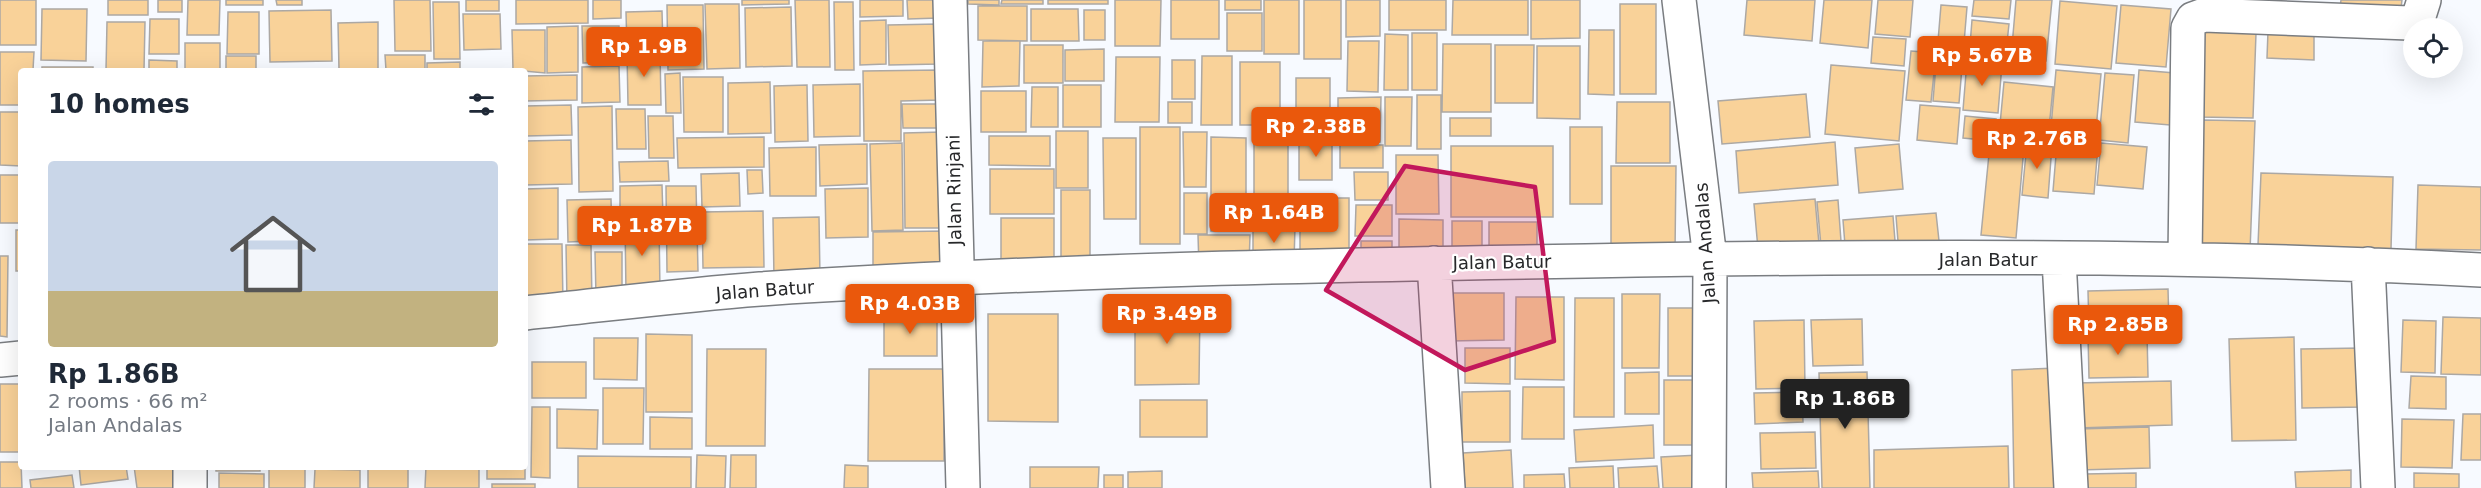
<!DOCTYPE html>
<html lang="en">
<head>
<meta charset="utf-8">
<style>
	:root { --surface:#fff; --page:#f6f6f7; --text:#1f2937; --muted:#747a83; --accent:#ea580c }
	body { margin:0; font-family:"DejaVu Sans",sans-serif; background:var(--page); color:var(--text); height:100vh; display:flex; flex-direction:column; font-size:22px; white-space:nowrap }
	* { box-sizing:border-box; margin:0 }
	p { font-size:20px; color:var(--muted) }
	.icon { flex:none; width:33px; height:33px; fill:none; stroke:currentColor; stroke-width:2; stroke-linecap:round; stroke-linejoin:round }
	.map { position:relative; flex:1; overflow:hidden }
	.side { position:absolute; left:18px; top:68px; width:510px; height:402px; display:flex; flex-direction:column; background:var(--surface); border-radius:6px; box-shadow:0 6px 24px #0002 }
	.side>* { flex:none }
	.tools { position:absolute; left:2403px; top:18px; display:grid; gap:12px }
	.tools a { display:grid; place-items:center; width:60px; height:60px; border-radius:50%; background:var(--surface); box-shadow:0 6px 24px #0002; font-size:30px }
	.price { position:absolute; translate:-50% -51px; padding:0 14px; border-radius:6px; background:var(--accent); color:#fff; font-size:20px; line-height:39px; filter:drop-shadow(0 2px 3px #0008) }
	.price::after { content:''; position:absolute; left:50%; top:36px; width:18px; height:14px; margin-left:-9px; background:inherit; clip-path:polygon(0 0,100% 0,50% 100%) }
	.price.active { background:#222; color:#fff }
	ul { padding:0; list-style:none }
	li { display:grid; align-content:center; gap:12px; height:318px; padding:0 30px }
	li span { display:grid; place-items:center; height:186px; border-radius:6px; color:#555 }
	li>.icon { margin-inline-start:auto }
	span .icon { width:108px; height:108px; fill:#fffc; stroke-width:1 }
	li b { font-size:26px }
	h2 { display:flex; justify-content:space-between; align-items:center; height:72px; padding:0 30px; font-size:26px }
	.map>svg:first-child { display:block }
	.building { fill:#f9d299; stroke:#aca8a4; stroke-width:1.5 }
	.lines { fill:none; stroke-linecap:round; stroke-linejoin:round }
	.street-casing { stroke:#7a7d81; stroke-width:36 }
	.street { stroke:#fff; stroke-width:33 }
	.marked { fill:#c2185b; fill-opacity:0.2; stroke:#c2185b; stroke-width:4.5; stroke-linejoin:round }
	.labels { text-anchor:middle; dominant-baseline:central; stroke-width:4.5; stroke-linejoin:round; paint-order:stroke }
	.street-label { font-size:18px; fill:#27282a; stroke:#fff }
</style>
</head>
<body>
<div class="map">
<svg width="2481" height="488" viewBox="0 0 2481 488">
	<rect width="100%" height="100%" fill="#f7faff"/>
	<!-- building -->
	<path class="building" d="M0,0h36v45h-36z
		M108,0h40v15h-40z
		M158,0h24v12h-24z
		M188,0h32l-1,35h-32z
		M226,0h37v5h-37z
		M276,0h26v5h-25z
		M394,0h36l1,51h-36z
		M466,0h33v11h-33z
		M516,0h72v23l-72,1z
		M593,0h28v18l-28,1z
		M742,0h47v4l-47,1z
		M795,0h34l1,67h-33z
		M860,0h43v16l-43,1z
		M907,0h32v18l-31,1z
		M968,0h31v5l-31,-1z
		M1002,0h41v4h-42z
		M1048,0h60v4h-60z
		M1115,0h46l-1,46h-45z
		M1171,0h48v39h-48z
		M1225,0h36v10h-36z
		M1264,0h35v54h-35z
		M1304,0h37v59h-37z
		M1346,0h34v36l-34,1z
		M1389,0h57v30h-57z
		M1453,0h75v35h-76z
		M1531,0h49v38l-49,1z
		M1747,0h68l-3,41 -68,-6z
		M1824,0h48l-4,48 -48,-5z
		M1878,0h35l-3,37 -35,-3z
		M1974,0h37l-2,19 -37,-3z
		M2016,0h36l-6,61 -35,-3z
		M2341,0h61l-2,16 -60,-8z
		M2060,1l57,5 -6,63 -56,-5z
		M433,2h26l1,57h-26z
		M834,2h19l1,68h-19z
		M705,4h34l1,64 -33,1z
		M1620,4h36v90h-36z
		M667,5h36l1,64 -36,1z
		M1941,5l26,2 -8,96 -26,-2z
		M2121,5l50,4 -5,58 -50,-4z
		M978,6h49v35l-49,-1z
		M791,7l1,59 -46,1 -1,-59z
		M42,9h45l-1,52 -45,-1z
		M1031,9h47l1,32h-48z
		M331,10l1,51 -62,1 -1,-51z
		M1084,10h21v30h-21z
		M662,11l1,37 -36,1 -1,-37z
		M228,12h31v42h-32z
		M1227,13h35v38h-35z
		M463,14h37l1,35 -37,1z
		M150,19h29v35h-30z
		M886,20v44l-26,1v-44z
		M1972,20l37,4 -4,37 -36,-3z
		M107,22h38l-1,48h-38z
		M378,22v48h-39l-1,-47z
		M938,24l1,40 -50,1 -1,-40z
		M578,26v46l-31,1v-46z
		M582,26h37l1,36 -37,1z
		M512,30h33v43l-32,-3z
		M1589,30h25v65l-26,-1z
		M2268,31l46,2v27l-47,-2z
		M2203,32l53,1 -3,85 -53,-1z
		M1412,33h25v57h-25z
		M1385,34l23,1v55h-24z
		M1873,37l33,2 -2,27 -33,-3z
		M983,41h37l-1,45 -37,1z
		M1348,41h31l-1,51 -31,-1z
		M185,43h35v27h-35z
		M1443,44h48v68h-49z
		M1024,45h39v38h-39z
		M1495,45h39l-1,58h-38z
		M1537,46h43v73l-43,-1z
		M1104,49v32h-39v-31z
		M660,51l1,54h-33l-1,-53z
		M1911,51l25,2 -5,49 -25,-2z
		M0,52h34l-1,18h-12v35h-21z
		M385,55h40v15h-39z
		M226,56h30v14h-30z
		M1202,56h30v69h-31z
		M1116,57h44l-1,65h-44z
		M149,60l28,1v9h-28z
		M1172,60h23v39h-23z
		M1967,61l35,3 -4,49 -35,-3z
		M460,62v8h-33v-7z
		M1240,62h40v63h-40z
		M1831,65l74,6 -6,70 -74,-7z
		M619,66l1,36 -38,1v-36z
		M42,67h51v3h-51z
		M940,70v30l-39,1v40h-37l-1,-70z
		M2056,70l45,4 -6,67 -45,-3z
		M2139,70l36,3 -5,52 -35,-3z
		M680,73l1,40h-15l-1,-39z
		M2105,73l29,2 -6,68 -29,-3z
		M577,75v25l-52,1v-25z
		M683,77h40v55h-39z
		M1296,78h34v54h-34z
		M770,82l1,51 -43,1v-51z
		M2004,82l49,5 -5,52 -49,-4z
		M860,84v52l-46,1 -1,-52z
		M807,85l1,56 -33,1 -1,-56z
		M1063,85h38v42h-38z
		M1032,87h26v40h-27z
		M981,91h45v41h-45z
		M1806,94l4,43 -88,7 -4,-43z
		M1417,95h24v54h-24z
		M1381,97l-1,45h-42v-44z
		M1385,97h27l-1,49h-26z
		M1168,102h24v21h-24z
		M1617,102h53v61h-54z
		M902,104h38l1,24h-38z
		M571,105l1,30 -47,1v-30z
		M1920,105l40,3 -3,36 -40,-4z
		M612,106l1,85 -34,1 -1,-85z
		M616,109h29l1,40h-29z
		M0,112h21v54l-21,-1z
		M648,116h25l1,42h-25z
		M1965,116l31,3 -2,22 -31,-3z
		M1450,118h41v18h-41z
		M2203,120l52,1 -5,130 -51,-2z
		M1140,127h40v117h-40z
		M1570,127h32v77h-32z
		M1254,128h34v71h-34z
		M1056,131h32v57h-32z
		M942,132l2,96h-39l-1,-95z
		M1183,132h24l-1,55h-22z
		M989,136h61v30l-61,-1z
		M764,137v30l-86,1 -1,-30z
		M1211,137l35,1v93h-35z
		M1299,137h33v43h-33z
		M1103,138h33v81h-32z
		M571,140l1,44 -47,1v-44z
		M1835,142l3,43 -99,8 -3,-42z
		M902,143l1,87 -31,1 -2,-87z
		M2027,143l25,2 -4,53 -26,-3z
		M2057,143l41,3 -4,48 -41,-3z
		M2101,143l46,4 -4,42 -46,-4z
		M867,144v40l-47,2 -1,-41z
		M1899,144l4,45 -44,4 -4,-45z
		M1990,144l34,3 -8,91 -35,-3z
		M1340,145h43v23h-43z
		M1451,146h102v71h-102z
		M816,147v49h-46l-1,-48z
		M1396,155h42l1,59h-43z
		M668,161l1,20 -49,1 -1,-20z
		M1611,166h65l-1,87h-64z
		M990,169h64v45h-64z
		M747,170h15l1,23 -15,1z
		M1354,172h34v28h-33z
		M739,173l1,33 -38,1 -1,-33z
		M2261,173l132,4 -2,72 -133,-4z
		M0,175h21v48h-21z
		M662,185l1,33 -43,1v-33z
		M2418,185l63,2v63l-65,-1z
		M666,186h30l2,85 -31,1z
		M558,188v51l-33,1v-51z
		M868,188v49l-42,1 -1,-49z
		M1061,190h29v74h-29z
		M1184,193h23v41h-23z
		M1300,198h49v66h-49z
		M611,199l1,41 -44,2 -1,-42z
		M1815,199l4,45 -61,5 -4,-45z
		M1838,200l4,55 -20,2 -5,-55z
		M1258,202h18v21h-18z
		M1356,205h36v31h-37z
		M763,211l1,56 -61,1 -1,-56z
		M1936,213l4,37 -41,4 -3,-38z
		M1893,216l3,37 -50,5 -3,-38z
		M819,217l1,61 -46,1 -1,-61z
		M1001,218h53v48h-53z
		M1399,219l44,1v32l-44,-1z
		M1452,221h30v30h-30z
		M625,222h34l1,70 -34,1z
		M1489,222h48v31l-48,-1z
		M1253,227h42l-1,35h-41z
		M16,230h5v41h-5z
		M947,231v43l-74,2v-44z
		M1198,235h52l-1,32h-50z
		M1361,241h31v14h-31z
		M525,244h37l1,60 -38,1z
		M566,245h25l1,58h-25z
		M595,252h27v45h-26z
		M0,256h8l-1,81 -7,-1z
		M2168,289l1,37 -80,2 -1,-37z
		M1449,293h55v47l-55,1z
		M1622,294h38l-1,74h-37z
		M1516,297h48v83l-49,-1z
		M1575,298h39v119h-40z
		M1135,306h65l-1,78 -64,1z
		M1668,308h34v68h-34z
		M884,314h53v42h-53z
		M988,314h70v108l-70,-1z
		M2443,317l38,1v57l-40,-1z
		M1862,319l1,46 -50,1 -2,-46z
		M1804,320l1,68 -49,1 -2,-68z
		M2403,320l33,1 -1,52 -34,-1z
		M2147,333l1,44 -59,1 -1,-43z
		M646,334l46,1v77h-46z
		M2294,337l2,103 -64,1 -3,-102z
		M594,338h44l-1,42 -43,-1z
		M1465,348h45v36l-45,-1z
		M2361,348l2,59 -61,1 -1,-59z
		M707,349h59l-1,97h-59z
		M532,362h54v36h-54z
		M525,364v115h-38v-13h38z
		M2056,368l3,120h-45l-2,-118z
		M869,369h75v92h-76z
		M1659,372v42h-34v-41z
		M1867,372l3,116h-48l-3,-115z
		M2411,376l35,1v32l-37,-1z
		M1664,380h41v65h-41z
		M2171,381l1,44 -95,3 -2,-45z
		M0,384h21v68h-21z
		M1523,387h41v52h-42z
		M603,388h41l-1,56h-40z
		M1510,391v51h-48v-50z
		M1802,392l1,30 -48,2 -1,-31z
		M1140,400h67v37h-67z
		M532,407h18v71l-19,-1z
		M557,409l41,1 -1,39 -40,-1z
		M2463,414h18v46h-20z
		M650,417l42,1v31h-42z
		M2402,419l52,1 -2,48 -51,-1z
		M1653,425l1,33 -78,4 -2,-32z
		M2149,427l1,41 -71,2 -1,-41z
		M1815,432l1,36 -55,1 -1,-36z
		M2008,446l1,42h-135v-38z
		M1511,450l2,38h-48l-2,-35z
		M697,455l29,1 -1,32h-29z
		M731,455h25v33h-26z
		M1699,455l1,33h-37l-2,-31z
		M578,456l113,1v31h-113z
		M0,462h21l1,26h-22z
		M845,465l23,1v22h-24z
		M79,466h47l2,13 -47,6z
		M134,466h49l3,22h-49z
		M216,466h44v5h-44z
		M269,466h36v22h-36z
		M368,466h40v22h-40z
		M426,466h53v22h-54z
		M1613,466l1,22h-44l-1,-20z
		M1657,466l2,22h-40l-1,-20z
		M1030,467h69l-1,21h-68z
		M315,469l45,1v18h-46z
		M2351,470v18h-55l-1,-16z
		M1162,471v17h-34v-16z
		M1818,471l1,17h-66l-1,-15z
		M219,473l45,1v14h-45z
		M2136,473v15h-51v-14z
		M2414,473l45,1v14h-45z
		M1564,474l1,14h-41v-13z
		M72,475l2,13h-43l-1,-8z
		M1104,475h19v13h-19z
		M492,484h43v4h-43z"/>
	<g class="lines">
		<!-- street casing -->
		<g class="street-casing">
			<path id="street" d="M950,0l13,488
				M1679,0l31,259 -1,229
				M2059,259l12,229
				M2185,259l3,-231 5,-9 11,-4 205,8 9,-4 6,-19
				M1434,263l14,225
				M2368,264l10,224
				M525,313c78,-8 157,-18 235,-24 275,-18 551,-24 826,-28 298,-5 597,-7 895,9
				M0,360l21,-2
				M190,466v22"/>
		</g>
		<!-- street -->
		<use href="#street" class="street"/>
	</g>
	<!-- marked area -->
	<path class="marked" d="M1405,166l130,21 19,154 -89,29 -139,-80z"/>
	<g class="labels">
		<!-- street labels -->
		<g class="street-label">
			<text transform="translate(954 190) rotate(-91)">Jalan Rinjani</text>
			<text transform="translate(1705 243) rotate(-94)">Jalan Andalas</text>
			<text x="1988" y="259">Jalan Batur</text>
			<text transform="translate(1502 262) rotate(-1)">Jalan Batur</text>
			<text transform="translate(765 290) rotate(-4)">Jalan Batur</text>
		</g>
	</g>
</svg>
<div class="tools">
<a><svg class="icon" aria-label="locate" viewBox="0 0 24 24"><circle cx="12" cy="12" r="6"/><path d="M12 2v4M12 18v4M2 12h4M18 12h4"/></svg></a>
</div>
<b class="price" style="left:644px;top:78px">Rp 1.9B</b>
<b class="price" style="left:1982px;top:87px">Rp 5.67B</b>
<b class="price" style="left:1316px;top:158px">Rp 2.38B</b>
<b class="price" style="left:2037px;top:170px">Rp 2.76B</b>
<b class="price" style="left:1274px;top:244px">Rp 1.64B</b>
<b class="price" style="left:642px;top:257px">Rp 1.87B</b>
<b class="price" style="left:910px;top:335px">Rp 4.03B</b>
<b class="price" style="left:1167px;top:345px">Rp 3.49B</b>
<b class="price" style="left:2118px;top:356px">Rp 2.85B</b>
<b class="price active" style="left:1845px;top:430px">Rp 1.86B</b>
<section class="side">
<h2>10 homes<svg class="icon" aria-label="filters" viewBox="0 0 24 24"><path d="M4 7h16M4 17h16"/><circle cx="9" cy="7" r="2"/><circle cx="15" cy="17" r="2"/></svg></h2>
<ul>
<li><span style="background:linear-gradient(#c9d6e8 70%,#c2b280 0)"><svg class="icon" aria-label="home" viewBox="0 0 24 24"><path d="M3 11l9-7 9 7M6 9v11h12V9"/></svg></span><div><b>Rp 1.86B</b><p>2 rooms · 66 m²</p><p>Jalan Andalas</p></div></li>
</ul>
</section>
</div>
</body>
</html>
